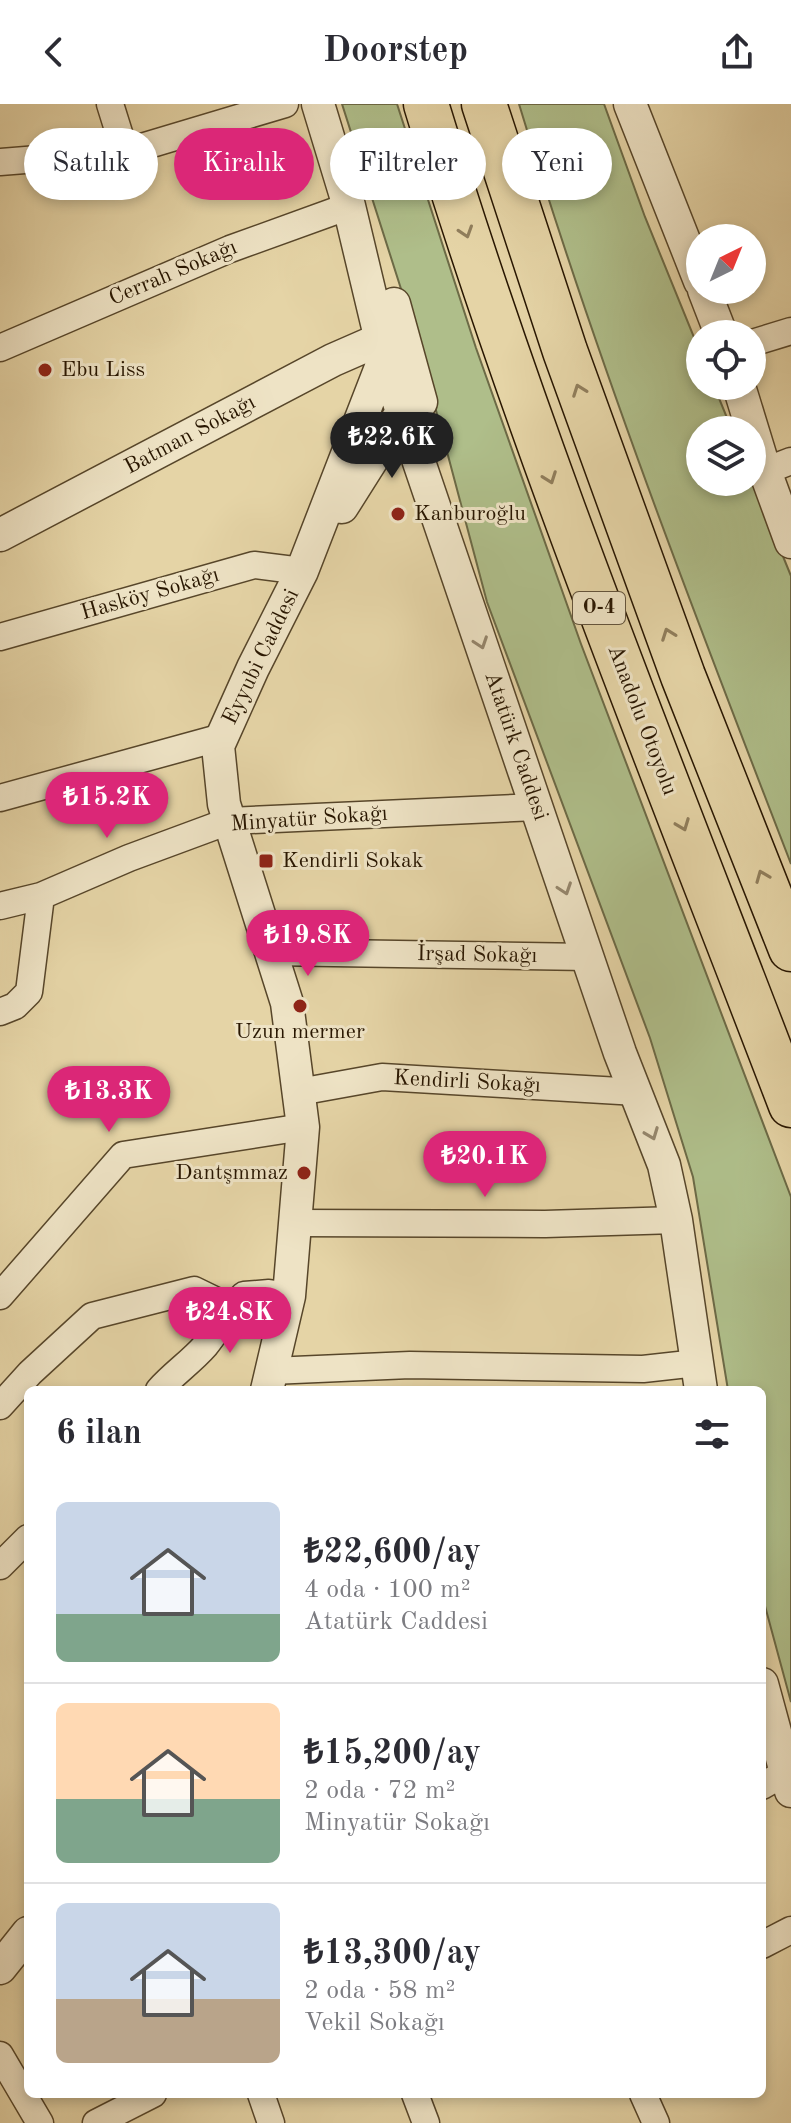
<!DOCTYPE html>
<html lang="tr">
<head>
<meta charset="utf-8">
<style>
	:root { --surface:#fff; --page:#f2f2f3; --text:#2b2b33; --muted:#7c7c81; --line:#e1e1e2; --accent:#db2777 }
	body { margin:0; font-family:"Old Standard TT",serif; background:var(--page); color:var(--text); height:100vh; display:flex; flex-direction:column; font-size:30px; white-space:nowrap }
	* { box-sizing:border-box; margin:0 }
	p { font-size:26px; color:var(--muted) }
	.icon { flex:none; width:44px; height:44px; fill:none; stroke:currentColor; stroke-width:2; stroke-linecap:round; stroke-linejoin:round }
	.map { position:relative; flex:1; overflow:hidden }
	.drawer { position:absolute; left:24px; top:1282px; width:742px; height:712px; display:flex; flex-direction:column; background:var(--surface); border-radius:12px; box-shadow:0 4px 12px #0003 }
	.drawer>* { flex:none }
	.hud { position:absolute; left:24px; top:24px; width:744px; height:72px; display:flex; gap:16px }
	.needle { width:52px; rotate:43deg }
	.tools { position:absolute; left:686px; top:120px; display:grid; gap:16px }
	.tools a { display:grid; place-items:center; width:80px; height:80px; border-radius:50%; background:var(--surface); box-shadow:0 4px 12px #0003; font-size:40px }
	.price { position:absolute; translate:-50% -68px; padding:0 18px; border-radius:28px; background:var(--accent); color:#fff; font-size:26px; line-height:52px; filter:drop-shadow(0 2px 4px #0008) }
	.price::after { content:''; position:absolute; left:50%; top:48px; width:24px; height:18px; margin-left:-12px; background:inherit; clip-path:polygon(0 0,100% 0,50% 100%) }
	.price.selected { background:#222; color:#fff }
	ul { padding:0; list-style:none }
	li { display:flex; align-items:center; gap:24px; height:200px; padding:0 32px }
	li+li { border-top:2px solid var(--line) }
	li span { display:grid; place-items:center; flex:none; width:224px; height:160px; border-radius:12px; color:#555 }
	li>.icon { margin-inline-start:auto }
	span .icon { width:96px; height:96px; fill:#fffc; stroke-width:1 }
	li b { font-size:34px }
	h2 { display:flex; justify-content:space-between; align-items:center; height:96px; padding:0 32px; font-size:34px }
	.tag { padding:0 28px; border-radius:36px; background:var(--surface); box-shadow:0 4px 12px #0003; font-size:28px; line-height:72px }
	.tag.selected { background:var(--accent); color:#fff }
	header { display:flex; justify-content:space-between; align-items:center; height:104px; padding:0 32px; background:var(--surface); font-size:36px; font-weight:800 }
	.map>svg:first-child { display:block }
	.green { fill:#afbe8a; stroke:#6c6a46; stroke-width:2 }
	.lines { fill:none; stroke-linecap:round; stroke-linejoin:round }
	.minor-casing { stroke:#57462a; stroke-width:29 }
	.tertiary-casing { stroke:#57462a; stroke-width:35 }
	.motorway-casing { stroke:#281601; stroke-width:47 }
	.minor { stroke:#eee3c5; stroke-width:26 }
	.tertiary { stroke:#eee3c5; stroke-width:32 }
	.motorway { stroke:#e5d4a6; stroke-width:44 }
	.oneway { stroke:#907e5c }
	.oneway2 { stroke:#95876d }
	.poi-dot { fill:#8f2418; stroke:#eee3c5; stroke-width:3 }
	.labels { text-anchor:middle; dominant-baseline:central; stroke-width:6; stroke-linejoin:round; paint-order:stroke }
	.shield { fill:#eee3c5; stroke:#63543c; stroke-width:2 }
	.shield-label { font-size:20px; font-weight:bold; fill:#281601 }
	.street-label { font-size:22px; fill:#281601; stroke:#eee3c5 }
	.poi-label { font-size:22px; fill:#281601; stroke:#eee3c5; text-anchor:start }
</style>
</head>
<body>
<header><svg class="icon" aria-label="back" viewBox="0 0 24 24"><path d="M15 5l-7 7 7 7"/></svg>Doorstep<svg class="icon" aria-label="share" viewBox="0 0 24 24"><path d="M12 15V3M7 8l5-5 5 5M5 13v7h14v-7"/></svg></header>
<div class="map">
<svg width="791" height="2019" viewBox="0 0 791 2019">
	<rect width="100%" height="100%" fill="#e5d4a6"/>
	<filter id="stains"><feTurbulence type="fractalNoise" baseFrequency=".0025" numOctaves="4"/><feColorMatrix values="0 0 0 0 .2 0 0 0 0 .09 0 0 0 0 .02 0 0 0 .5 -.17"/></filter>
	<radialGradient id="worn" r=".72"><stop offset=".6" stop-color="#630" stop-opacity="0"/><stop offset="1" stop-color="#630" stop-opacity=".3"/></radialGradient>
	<!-- green -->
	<path class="green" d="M342,0h55l79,244 105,296 210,553v505l-29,-107v-205h-34l-35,-213 -43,-139 -163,-436 -70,-263z
		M519,0h85l41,113 55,135v34h14l18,44h-32v52l52,-2 39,96v288c-97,-251 -194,-502 -272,-760z"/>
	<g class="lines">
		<!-- minor casing -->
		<g class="minor-casing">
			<path id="minor" d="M110,0l15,48
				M0,58l125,-10 160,-48
				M752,239l39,-12
				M0,244l230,-99 119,-43
				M765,367l26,-10
				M0,533l254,-72 48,6
				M0,694l222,-61
				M0,802l41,-10 88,-38 100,-37 308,-14
				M270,848l318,5
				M0,908l15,-6 14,-14 12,-96
				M299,988l83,-15 255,15
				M295,1119l250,1 131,-4
				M0,1192l123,-141 180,-28
				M271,1267l139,-6 233,4 54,-6
				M159,1286c14,-16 32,-28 46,-44 14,-17 23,-36 39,-51l25,-2 20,3
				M0,1302l30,-33 62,-57 102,-26 37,18
				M0,1462l28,-28
				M762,1682l24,-14
				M762,1841l29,-15
				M0,1951l40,68
				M261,1990l10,29
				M415,1990l11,29
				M643,1990l13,29
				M96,2019l57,-29"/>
		</g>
		<!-- tertiary casing -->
		<g class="tertiary-casing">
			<path id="tertiary" d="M318,0l31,102 36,151 17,55 218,641 44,112 12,55 25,170
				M630,0l70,177
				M704,186l17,44
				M394,200l27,98
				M739,282l26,85 26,71
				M342,403l60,-95 4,-13
				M0,431l333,-175 48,-21
				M267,1286l22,-94 14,-169 -16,-124 -63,-199 -6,-58 35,-78 49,-97 83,-214
				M762,1580l29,107
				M0,1864l28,-35"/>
		</g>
		<!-- motorway casing -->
		<g class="motorway-casing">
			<path id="motorway" d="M426,0c103,340 238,669 365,1001
				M484,0l81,247 118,325 108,273"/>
		</g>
		<!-- minor -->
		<use href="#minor" class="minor"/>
		<!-- tertiary -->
		<use href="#tertiary" class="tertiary"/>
		<!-- motorway -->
		<use href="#motorway" class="motorway"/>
	</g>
	<!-- one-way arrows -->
	<defs><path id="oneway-chevron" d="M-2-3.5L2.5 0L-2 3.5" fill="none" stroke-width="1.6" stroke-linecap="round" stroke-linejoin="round" transform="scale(2)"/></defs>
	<g class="oneway">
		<use href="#oneway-chevron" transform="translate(466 128) rotate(72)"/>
		<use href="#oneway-chevron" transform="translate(579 286) rotate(-110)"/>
		<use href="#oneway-chevron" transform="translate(550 374) rotate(70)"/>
		<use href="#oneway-chevron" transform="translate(668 530) rotate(-110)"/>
		<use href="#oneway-chevron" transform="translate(683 721) rotate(69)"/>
		<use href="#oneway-chevron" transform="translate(762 772) rotate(-112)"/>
	</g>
	<g class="oneway2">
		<use href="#oneway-chevron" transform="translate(481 539) rotate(71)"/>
		<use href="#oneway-chevron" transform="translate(565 785) rotate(71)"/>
		<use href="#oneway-chevron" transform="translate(652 1030) rotate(69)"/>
	</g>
	<!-- markers -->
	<g class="poi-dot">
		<circle cx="45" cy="266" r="8"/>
		<circle cx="398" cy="410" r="8"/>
		<rect x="258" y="749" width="16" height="16" rx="4"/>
		<circle cx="300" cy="902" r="8"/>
		<circle cx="304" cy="1069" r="8"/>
	</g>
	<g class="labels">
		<!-- shield labels -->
		<rect class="shield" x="573" y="488" width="52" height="32" rx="6"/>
		<g class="shield-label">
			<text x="599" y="504">O-4</text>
		</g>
		<!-- street labels -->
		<g class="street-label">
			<text transform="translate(173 169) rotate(-23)">Cerrah Sokağı</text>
			<text transform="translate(190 331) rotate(-28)">Batman Sokağı</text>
			<text transform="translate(150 490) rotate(-16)">Hasköy Sokağı</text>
			<text transform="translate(261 553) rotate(-64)">Eyyubi Caddesi</text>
			<text transform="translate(642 616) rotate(69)">Anadolu Otoyolu</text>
			<text transform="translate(516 642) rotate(71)">Atatürk Caddesi</text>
			<text transform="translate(309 715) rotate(-4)">Minyatür Sokağı</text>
			<text transform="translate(477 851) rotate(1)">İrşad Sokağı</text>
			<text transform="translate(467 978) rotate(3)">Kendirli Sokağı</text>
		</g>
		<!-- poi labels -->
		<g class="poi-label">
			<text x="61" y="266">Ebu Liss</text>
			<text x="414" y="410">Kanburoğlu</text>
			<text x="282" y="757">Kendirli Sokak</text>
			<text x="300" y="928" text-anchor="middle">Uzun mermer</text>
			<text x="288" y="1069" text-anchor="end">Dantşmmaz</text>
		</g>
	</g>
	<rect width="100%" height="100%" filter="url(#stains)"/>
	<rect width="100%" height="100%" fill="url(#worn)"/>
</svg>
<div class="tools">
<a><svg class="needle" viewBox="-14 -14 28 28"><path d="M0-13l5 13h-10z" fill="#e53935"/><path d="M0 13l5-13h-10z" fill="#7c7c81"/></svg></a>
<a><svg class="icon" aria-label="locate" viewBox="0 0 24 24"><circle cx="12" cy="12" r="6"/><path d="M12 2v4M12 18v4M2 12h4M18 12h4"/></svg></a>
<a><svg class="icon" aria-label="layers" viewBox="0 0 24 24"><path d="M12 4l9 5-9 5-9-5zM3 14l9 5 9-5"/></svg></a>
</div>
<b class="price selected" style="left:392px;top:376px">₺22.6K</b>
<b class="price" style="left:107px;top:736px">₺15.2K</b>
<b class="price" style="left:308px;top:874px">₺19.8K</b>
<b class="price" style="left:109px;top:1030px">₺13.3K</b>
<b class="price" style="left:485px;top:1095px">₺20.1K</b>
<b class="price" style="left:230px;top:1251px">₺24.8K</b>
<div class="hud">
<a class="tag">Satılık</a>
<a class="tag selected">Kiralık</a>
<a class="tag">Filtreler</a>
<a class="tag">Yeni</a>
</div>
<section class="drawer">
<h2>6 ilan<svg class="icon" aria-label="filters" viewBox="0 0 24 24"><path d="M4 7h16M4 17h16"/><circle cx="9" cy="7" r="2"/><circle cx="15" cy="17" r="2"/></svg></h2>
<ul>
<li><span style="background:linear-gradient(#c9d6e8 70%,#7fa58c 0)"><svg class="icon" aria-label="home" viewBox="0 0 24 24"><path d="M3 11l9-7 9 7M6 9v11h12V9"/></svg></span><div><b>₺22,600/ay</b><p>4 oda · 100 m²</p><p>Atatürk Caddesi</p></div></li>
<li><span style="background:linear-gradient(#ffd9b3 60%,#7fa58c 0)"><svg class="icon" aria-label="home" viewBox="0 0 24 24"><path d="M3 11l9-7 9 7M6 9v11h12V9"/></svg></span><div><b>₺15,200/ay</b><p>2 oda · 72 m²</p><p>Minyatür Sokağı</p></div></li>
<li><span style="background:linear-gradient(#c9d6e8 60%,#b9a48a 0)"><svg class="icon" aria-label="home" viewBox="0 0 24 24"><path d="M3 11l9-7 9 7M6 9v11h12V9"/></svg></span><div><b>₺13,300/ay</b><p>2 oda · 58 m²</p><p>Vekil Sokağı</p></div></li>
</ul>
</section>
</div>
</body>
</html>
